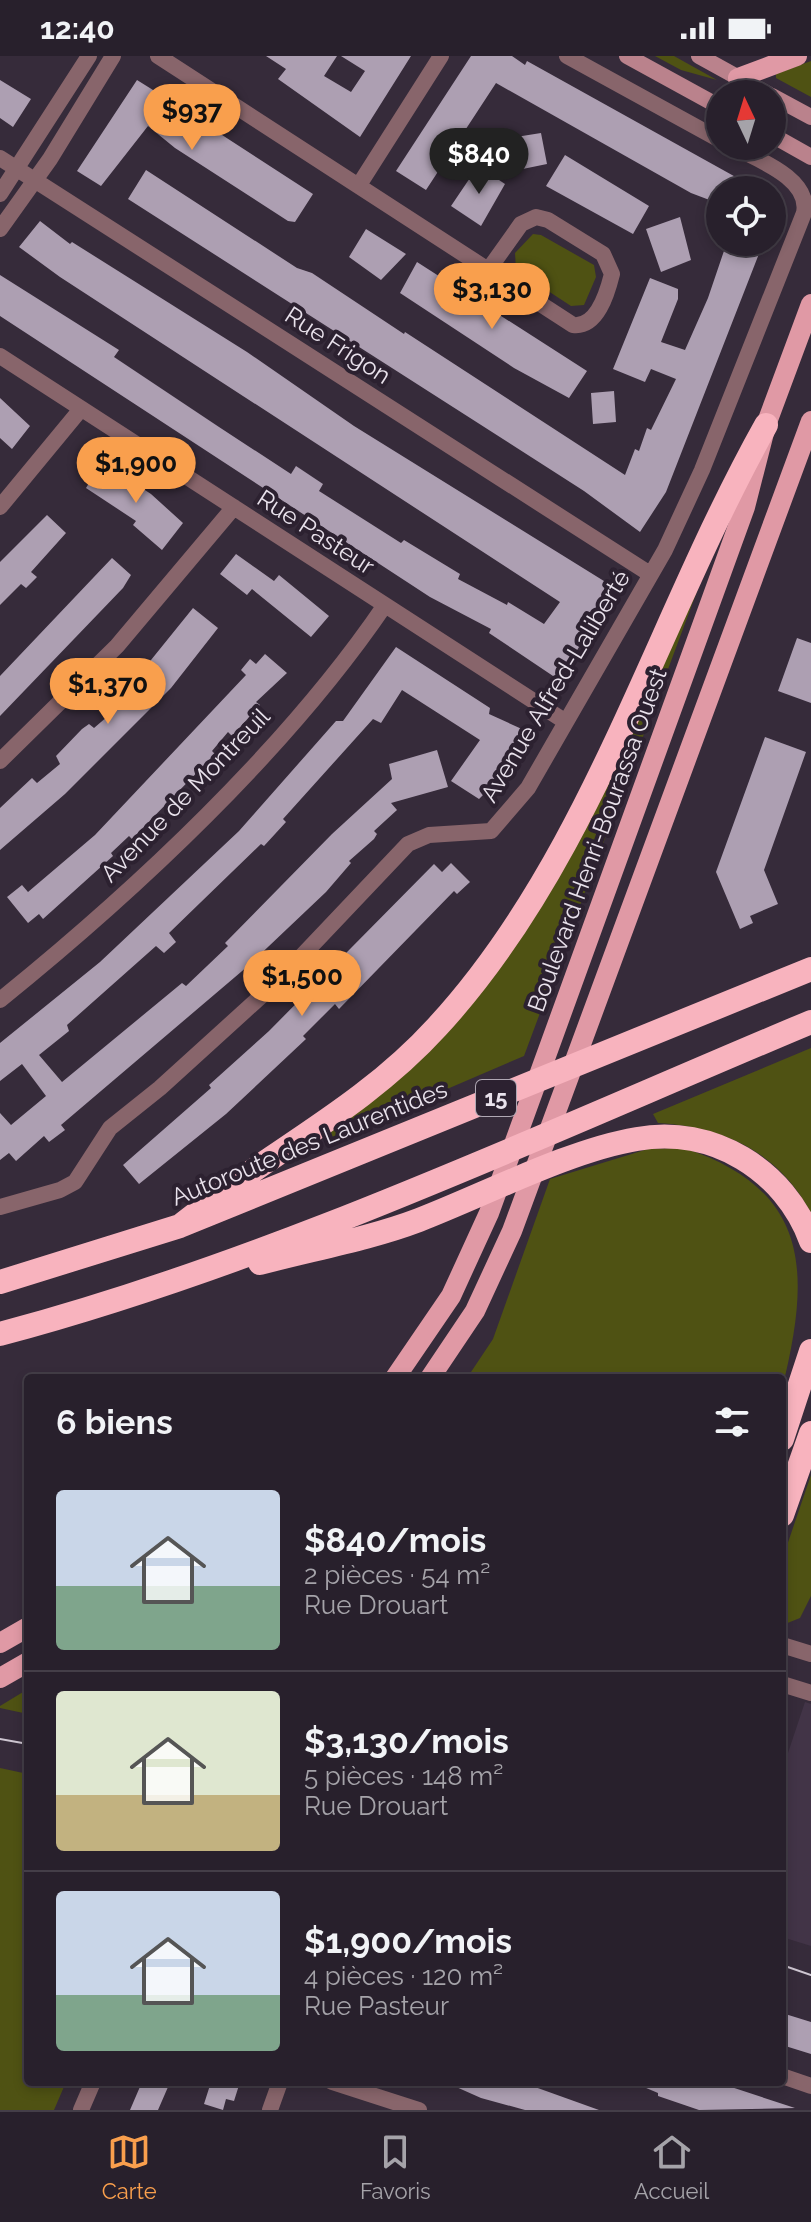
<!DOCTYPE html>
<html lang="fr">
<head>
<meta charset="utf-8">
<style>
	:root { --surface:#28202c; --page:#342d38; --text:#f1f3f6; --muted:#a5a3a9; --line:#443e48; --accent:#f99f4d }
	body { margin:0; font-family:Raleway,sans-serif; background:var(--page); color:var(--text); height:100vh; display:flex; flex-direction:column; font-size:30px; white-space:nowrap }
	* { box-sizing:border-box; margin:0 }
	p { font-size:26px; color:var(--muted) }
	.icon { flex:none; width:44px; height:44px; fill:none; stroke:currentColor; stroke-width:2; stroke-linecap:round; stroke-linejoin:round }
	.map { position:relative; flex:1; overflow:hidden }
	.drawer { position:absolute; left:24px; top:1318px; width:762px; height:712px; display:flex; flex-direction:column; background:var(--surface); border-radius:8px; box-shadow:0 4px 12px #0003,0 0 0 2px var(--line) }
	.drawer>* { flex:none }
	.needle { width:52px; rotate:356deg }
	.tools { position:absolute; left:706px; top:24px; display:grid; gap:16px }
	.tools a { display:grid; place-items:center; width:80px; height:80px; border-radius:50%; background:var(--surface); box-shadow:0 4px 12px #0003,0 0 0 2px var(--line); font-size:40px }
	.price { position:absolute; translate:-50% -68px; padding:0 18px; border-radius:28px; background:var(--accent); color:#111; font-size:26px; line-height:52px; filter:drop-shadow(0 2px 4px #0008) }
	.price::after { content:''; position:absolute; left:50%; top:48px; width:24px; height:18px; margin-left:-12px; background:inherit; clip-path:polygon(0 0,100% 0,50% 100%) }
	.price.active { background:#222; color:#fff }
	ul { padding:0; list-style:none }
	li { display:flex; align-items:center; gap:24px; height:200px; padding:0 32px }
	li+li { border-top:2px solid var(--line) }
	li span { display:grid; place-items:center; flex:none; width:224px; height:160px; border-radius:8px; color:#555 }
	li>.icon { margin-inline-start:auto }
	span .icon { width:96px; height:96px; fill:#fffc; stroke-width:1 }
	li b { font-size:34px }
	h2 { display:flex; justify-content:space-between; align-items:center; height:96px; padding:0 32px; font-size:34px }
	.status { display:flex; justify-content:space-between; align-items:center; height:56px; padding:0 40px; background:var(--surface); direction:ltr }
	.status svg { height:22px; fill:currentColor }
	.dock { display:flex; justify-content:space-around; align-items:center; height:112px; border-top:2px solid var(--line); background:var(--surface); font-size:22px; color:var(--muted) }
	.dock a { display:grid; justify-items:center; gap:4px }
	.dock .active { color:var(--accent) }
	.map>svg:first-child { display:block }
	.built { fill:#423447 }
	.green { fill:#4f5213 }
	.building { fill:#ad9fb2 }
	.lines { fill:none; stroke-linecap:round; stroke-linejoin:round }
	.minor { stroke:#88656b; stroke-width:16 }
	.tertiary { stroke:#88656b; stroke-width:16 }
	.secondary { stroke:#ba828c; stroke-width:16 }
	.primary { stroke:#e099a5; stroke-width:20 }
	.motorway { stroke:#f8b3be; stroke-width:24 }
	.tram { stroke:#cec6d1; stroke-width:2 }
	.labels { text-anchor:middle; dominant-baseline:central; stroke-width:8; stroke-linejoin:round; paint-order:stroke }
	.shield { fill:#2c2130; stroke:#b0a8b4; stroke-width:2 }
	.shield-label { font-size:22px; font-weight:bold; fill:#e9e2ec }
	.street-label { font-size:24px; fill:#e9e2ec; stroke:#2c2130 }
</style>
</head>
<body>
<div class="status"><b>12:40</b><svg viewBox="0 0 49 12"><path d="M0 12V9h3v3zM5 12V6h3v6zM10 12V3h3v9zM15 12V0h3v12zM26 1h20v11H26zM47 4h2v5h-2z"/></svg></div>
<div class="map">
<svg width="811" height="2054" viewBox="0 0 811 2054">
	<rect width="100%" height="100%" fill="#362b3a"/>
	<!-- built -->
	<path class="built" d="M805,1646l6,2v242l-29,-9v-166z"/>
	<!-- green -->
	<path class="green" d="M655,0h19l43,24 -36,-10z
		M811,5v36l-35,-19v-4z
		M533,178l8,1 53,30 2,12 -12,28 -13,1 -55,-36 -1,-17z
		M712,495l-188,505 -191,82 -3,-10 144,-132z
		M811,992v165c-32,-61 -87,-86 -153,-90l-5,-9z
		M684,1092c127,42 127,124 98,241v-11h-315l26,-39 57,-160 98,-30z
		M811,1419v121l-11,22 -15,6 -3,-1v-63z
		M28,1633v25l-28,-6v-2z
		M0,1712l28,6v308h38l-12,28h-54z"/>
	<!-- building -->
	<path class="building" d="M266,0h71l-13,20 27,16 14,-21 -24,-15h70l-51,81 -82,-58 8,-10z
		M471,0h41l13,9 2,-4 232,129h-39v14l-29,-11 -195,-110 -70,107 -30,-19z
		M0,24l31,19 -18,28 -13,-9z
		M137,24l24,15 -5,8 21,13 5,-7 131,85 -18,28 -7,-1 -113,-73 -27,-22 -47,60 -24,-15z
		M541,77l6,31 -44,9 -7,-33z
		M565,99l84,51 -16,28 -87,-48z
		M478,110l27,18 -24,42 -30,-20z
		M146,114l151,98 15,5 92,61 1,-2 220,143 10,-26 4,2 8,-23 4,2 25,-51 -25,-10 -6,13 -32,-13 37,-91 28,11v10l-17,43 24,8 23,-52 19,-56h25l10,4 -96,246 -26,40 -56,-41 -456,-292z
		M680,161l11,43 -30,12 -15,-43z
		M40,165l30,23 2,-2 175,110 107,74 258,160 -37,58 4,3 -20,33 -70,-47 2,-4 -61,-32 -430,-281v-41l119,75 -5,7 105,70 72,47 5,-8 27,18 -4,7 82,52 3,-3 56,34 -2,5 49,26 1,-3 36,22 16,-22 -500,-325 -41,-30z
		M366,173l40,25 -25,26 -32,-23z
		M417,206l170,109 -18,27 -55,-30 -114,-75z
		M614,335l2,31 -23,2 -2,-31z
		M0,342l30,28 -18,23 -12,-11z
		M102,406l49,32 32,29 -21,27 -29,-25 3,-4 -50,-33z
		M47,459l19,18 -35,39 6,5 -11,11 -5,-4 -21,21v-43z
		M236,498l38,27 5,-6 50,41 -18,21 -59,-48 -5,6 -27,-21z
		M112,502l19,17 -8,13 -123,128v-40z
		M193,552l25,20 -47,60 -106,106 -65,56v-42l32,-30 5,5 23,-19 -4,-8 26,-27 7,-5 5,4 21,-18 3,-5 -6,-5 39,-40z
		M797,582l14,5v60l-33,-12z
		M396,591l94,61 -1,6 35,16 -35,59 -10,10 -28,-18 29,-41 -78,-50 -21,33 -8,-4 -90,100 3,3 -22,24 -3,-2 -92,89 7,9 -12,11 -8,-7 -89,79 2,6 -30,24 23,27 120,-99 4,3 42,-40 -3,-3 107,-109 60,-55 -3,-15 48,-14 11,37 -57,16 6,7 -23,21 3,3 -3,5 -25,22 2,2 -25,29 -78,74 -187,159 4,5 -16,12 -5,-6 -28,25 -7,-8 -9,7v-47l11,12 35,-29 -24,-32 -22,17v-38l100,-81 139,-131 97,-110h7z
		M265,598l22,19 -31,29 4,3 -28,31 -4,-4 -16,19 3,3 -83,85 -3,-3 -18,17 2,3 -70,63 -4,-5 -11,9 -21,-26 15,-12 6,7 67,-57 151,-160 -5,-5 9,-11 6,5z
		M765,681l41,15 -42,118 14,34 -28,12 3,7 -13,6 -24,-57z
		M451,807l19,19 -13,12 -3,-3 -115,118 -4,-5 -32,32 3,3 -80,75 -87,70 -16,-19 88,-77 -2,-3 60,-54 165,-167 8,8z
		M782,1957l29,9v32l-29,-9z
		M142,2026h15l11,5 -10,23h-28z
		M211,2026h29l-6,19 -8,-2 -3,11 -19,-6z
		M445,2026h76l78,28h-74l-44,-12z
		M632,2026h84l79,26 -96,2 -41,-14v-3z"/>
	<g class="lines">
		<!-- minor -->
		<path class="minor" d="M158,0l415,269c24,3 34,-31 39,-51l-9,-20 -55,-34 -12,-3 -15,7 -32,45
			M567,0l153,84
			M0,102l650,416
			M359,129l82,-129
			M0,138l89,-138
			M0,173l50,-70 63,-103
			M0,300l566,366
			M0,451l81,-98
			M0,705l117,-115 117,-139
			M0,944c135,-109 287,-251 385,-395
			M0,1151l60,-17 15,-8 35,-54 50,-40 120,-109 128,-135 21,-9 62,-4 37,-43 137,-238 37,-80 102,-257c7,-35 -48,-54 -72,-67
			M782,2020l29,10
			M270,2054l10,-28"/>
		<!-- tertiary -->
		<path class="tertiary" d="M782,1589l29,9
			M782,1628l29,9
			M332,2026l87,28
			M81,2054l12,-28"/>
		<!-- secondary -->
		<path class="secondary" d="M627,0l93,51
			M699,0l69,38
			M772,40l39,21
			M772,79l39,22"/>
		<!-- primary -->
		<path class="primary" d="M738,22l59,-22
			M395,1322l56,-82 38,-83 256,-706 21,-82 45,-121
			M430,1322l45,-67 37,-80 299,-810
			M0,1587l28,-16
			M0,1622l28,-16"/>
		<!-- motorway -->
		<path class="motorway" d="M180,1170c29,-22 57,-45 87,-65 61,-41 120,-79 170,-134 155,-168 219,-406 329,-602
			M260,1207c52,-14 109,-24 159,-43 65,-25 151,-70 218,-81 75,-14 148,31 174,102
			M0,1226l180,-56 631,-257
			M0,1278c275,-73 548,-202 811,-312
			M782,1383l29,-88
			M782,1459l29,-82"/>
		<!-- tram -->
		<path class="tram" d="M0,1683l28,5
			M782,1909l29,10"/>
	</g>
	<g class="labels">
		<!-- shield labels -->
		<rect class="shield" x="476" y="1024" width="40" height="36" rx="6"/>
		<g class="shield-label">
			<text x="496" y="1042">15</text>
		</g>
		<!-- street labels -->
		<g class="street-label">
			<text transform="translate(338 289) rotate(33)">Rue Frigon</text>
			<text transform="translate(316 476) rotate(33)">Rue Pasteur</text>
			<text transform="translate(555 630) rotate(-59)">Avenue Alfred-Laliberté</text>
			<text transform="translate(185 739) rotate(-46)">Avenue de Montreuil</text>
			<text transform="translate(597 784) rotate(-70)">Boulevard Henri-Bourassa Ouest</text>
			<text transform="translate(309 1087) rotate(-22)">Autoroute des Laurentides</text>
		</g>
	</g>
</svg>
<div class="tools">
<a><svg class="needle" viewBox="-14 -14 28 28"><path d="M0-13l5 13h-10z" fill="#e53935"/><path d="M0 13l5-13h-10z" fill="#a5a3a9"/></svg></a>
<a><svg class="icon" aria-label="locate" viewBox="0 0 24 24"><circle cx="12" cy="12" r="6"/><path d="M12 2v4M12 18v4M2 12h4M18 12h4"/></svg></a>
</div>
<b class="price" style="left:192px;top:96px">$937</b>
<b class="price active" style="left:479px;top:140px">$840</b>
<b class="price" style="left:492px;top:275px">$3,130</b>
<b class="price" style="left:136px;top:449px">$1,900</b>
<b class="price" style="left:108px;top:670px">$1,370</b>
<b class="price" style="left:302px;top:962px">$1,500</b>
<section class="drawer">
<h2>6 biens<svg class="icon" aria-label="filters" viewBox="0 0 24 24"><path d="M4 7h16M4 17h16"/><circle cx="9" cy="7" r="2"/><circle cx="15" cy="17" r="2"/></svg></h2>
<ul>
<li><span style="background:linear-gradient(#c9d6e8 60%,#7fa58c 0)"><svg class="icon" aria-label="home" viewBox="0 0 24 24"><path d="M3 11l9-7 9 7M6 9v11h12V9"/></svg></span><div><b>$840/mois</b><p>2 pièces · 54 m²</p><p>Rue Drouart</p></div></li>
<li><span style="background:linear-gradient(#dfe7d0 65%,#c2b280 0)"><svg class="icon" aria-label="home" viewBox="0 0 24 24"><path d="M3 11l9-7 9 7M6 9v11h12V9"/></svg></span><div><b>$3,130/mois</b><p>5 pièces · 148 m²</p><p>Rue Drouart</p></div></li>
<li><span style="background:linear-gradient(#c9d6e8 65%,#7fa58c 0)"><svg class="icon" aria-label="home" viewBox="0 0 24 24"><path d="M3 11l9-7 9 7M6 9v11h12V9"/></svg></span><div><b>$1,900/mois</b><p>4 pièces · 120 m²</p><p>Rue Pasteur</p></div></li>
</ul>
</section>
</div>
<nav class="dock">
<a class="active"><svg class="icon" aria-label="map" viewBox="0 0 24 24"><path d="M3 6l6-2 6 2 6-2v14l-6 2-6-2-6 2zM9 4v14M15 6v14"/></svg>Carte</a>
<a><svg class="icon" aria-label="saved" viewBox="0 0 24 24"><path d="M7 4h10v16l-5-4-5 4z"/></svg>Favoris</a>
<a><svg class="icon" aria-label="home" viewBox="0 0 24 24"><path d="M3 11l9-7 9 7M6 9v11h12V9"/></svg>Accueil</a>
</nav>
</body>
</html>
